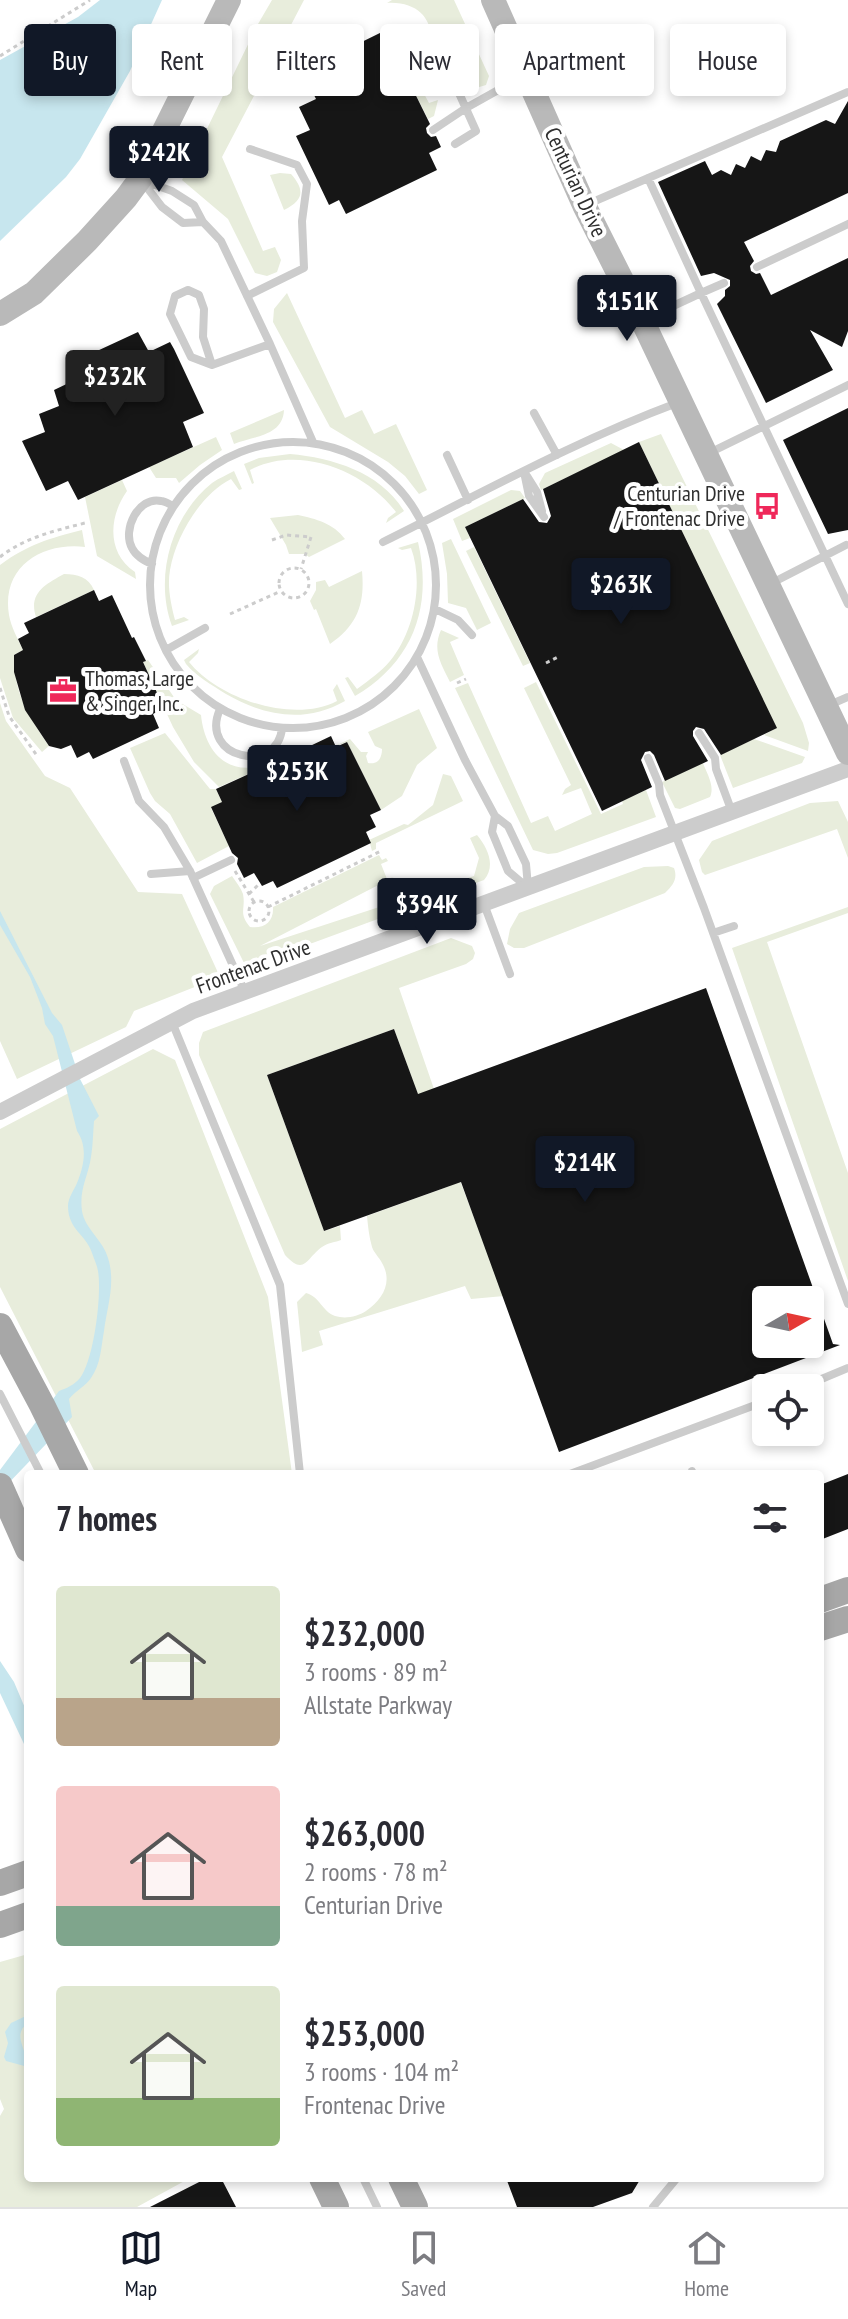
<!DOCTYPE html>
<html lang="en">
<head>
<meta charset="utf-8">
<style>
	:root { --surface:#fff; --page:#f2f2f3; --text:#2b2b33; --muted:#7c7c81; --line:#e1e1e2; --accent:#111827 }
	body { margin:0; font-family:"PT Sans Narrow",sans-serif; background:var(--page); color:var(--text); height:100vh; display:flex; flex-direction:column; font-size:30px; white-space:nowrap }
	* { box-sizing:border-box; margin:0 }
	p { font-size:26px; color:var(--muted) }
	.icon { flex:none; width:44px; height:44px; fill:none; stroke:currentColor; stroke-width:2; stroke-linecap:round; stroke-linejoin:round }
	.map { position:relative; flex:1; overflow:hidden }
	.details { position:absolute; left:24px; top:1470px; width:800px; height:712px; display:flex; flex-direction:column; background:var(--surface); border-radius:8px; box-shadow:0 4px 12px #0003 }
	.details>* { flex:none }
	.hud { position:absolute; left:24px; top:24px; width:800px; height:72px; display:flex; gap:16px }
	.needle { width:52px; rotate:81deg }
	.tools { position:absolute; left:752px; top:1286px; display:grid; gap:16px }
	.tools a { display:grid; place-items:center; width:72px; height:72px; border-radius:8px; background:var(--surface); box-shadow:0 4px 12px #0003; font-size:40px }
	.price { position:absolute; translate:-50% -68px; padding:0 18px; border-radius:8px; background:var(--accent); color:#fff; font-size:26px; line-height:52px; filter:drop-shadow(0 2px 4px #0008) }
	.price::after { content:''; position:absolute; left:50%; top:48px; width:24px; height:18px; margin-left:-12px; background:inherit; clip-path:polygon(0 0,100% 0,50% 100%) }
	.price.on { background:#222; color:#fff }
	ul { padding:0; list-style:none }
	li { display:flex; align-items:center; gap:24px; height:200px; padding:0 32px }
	li span { display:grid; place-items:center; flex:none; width:224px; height:160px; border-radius:8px; color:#555 }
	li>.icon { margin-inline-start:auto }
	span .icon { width:96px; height:96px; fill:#fffc; stroke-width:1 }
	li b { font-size:34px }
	h2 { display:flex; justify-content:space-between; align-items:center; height:96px; padding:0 32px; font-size:34px }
	.chip { padding:0 28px; border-radius:8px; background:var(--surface); box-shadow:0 4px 12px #0003; font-size:28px; line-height:72px }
	.chip.on { background:var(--accent); color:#fff }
	.menu { display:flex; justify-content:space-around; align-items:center; height:112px; border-top:2px solid var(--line); background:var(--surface); font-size:22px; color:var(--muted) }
	.menu a { display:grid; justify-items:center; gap:4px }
	.menu .on { color:var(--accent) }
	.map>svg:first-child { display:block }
	.green { fill:#e8eddc }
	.water { fill:#c7e6ee }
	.building { fill:#161616; fill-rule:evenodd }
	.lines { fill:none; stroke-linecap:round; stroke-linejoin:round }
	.path { stroke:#ccc; stroke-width:3; stroke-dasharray:4 4; stroke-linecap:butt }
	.lane { stroke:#ccc; stroke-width:8 }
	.street { stroke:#ccc; stroke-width:16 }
	.secondary { stroke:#b9b9b9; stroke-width:24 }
	.primary { stroke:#a7a7a7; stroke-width:26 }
	.labels { text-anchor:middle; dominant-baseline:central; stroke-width:8; stroke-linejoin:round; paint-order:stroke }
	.street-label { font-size:22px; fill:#2f2f2f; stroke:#fff }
	.poi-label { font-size:22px; fill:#2f2f2f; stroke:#fff; text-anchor:end }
</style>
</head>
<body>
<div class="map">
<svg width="848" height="2207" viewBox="0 0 848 2207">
	<rect width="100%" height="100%" fill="#fff"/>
	<!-- green -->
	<path class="green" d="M272,0h32l-82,157 41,94 12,-4 6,13 -4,12 -10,4 -12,-3 -27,-54 -46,-39 76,-156z
		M392,0h62l35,76 -3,9 -10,3 -11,-5 -26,-45 -8,25 -15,16 13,24 9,-3 -4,16 -6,3 -22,-43c39,-25 31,-76 -19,-73z
		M280,173l11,1c14,16 13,26 -7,36l-14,-35z
		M287,293l58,125 17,-8 12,24 22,-10 31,66 -8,4 -14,-18 -17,-14 -58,-35 -57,-105 1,-13z
		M284,410c-1,26 -30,26 -50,34l-4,-11z
		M661,434l142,289 6,20 -1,8 -44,-16 12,-7 -137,-286z
		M216,437l6,13 -22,15 -21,18 -3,-5h-20l-7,-11z
		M611,443l13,7 -83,40 -2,-6 6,-11z
		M290,454c43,4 90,18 114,57l-18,12 2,-5 8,-6c-31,-41 -97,-68 -146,-42l4,13 -2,1 -8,-20 15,-6z
		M234,471l8,18 -3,1 -8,-11c-31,16 -55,57 -61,91 -3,17 1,34 5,50l9,-3 5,3 -17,6c-18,-49 -1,-110 40,-143 7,-5 15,-8 22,-12z
		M122,480l5,11c-18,25 -21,62 8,81l1,7 -39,-23 -12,-59z
		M511,490l9,1 5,7 -60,29 5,11 -8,3 -9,-22z
		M298,515c18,4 35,8 47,24l-36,18 -4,-3h-16l-3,-9 -16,-27z
		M82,530l3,17c-43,-5 -84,20 -76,68 2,12 9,24 14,35l-9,5c0,39 14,60 35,91l-7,6 -29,-34 -13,-40v-113c27,-20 50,-27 82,-35z
		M451,539l40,84 -14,7 -11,-22 -18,-5 -1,-29 -5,-31z
		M418,542c15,65 -5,120 -63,154l-10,-18 3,-1 9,12c12,-9 24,-17 33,-28 24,-29 34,-78 21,-113l-9,2 -4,-2z
		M474,547l56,116 -7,3 -57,-115z
		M362,571c3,32 -4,54 -32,73l-14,-35 -2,1 -4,-9 6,-11v-8l9,-2 4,7z
		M64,574c14,0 24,3 30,16l-58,27c-8,-24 10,-33 28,-43z
		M441,630l18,8 -9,4 14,33 -14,7c-9,-18 -18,-32 -9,-52z
		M199,649l-1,4 -9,9c30,37 104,62 148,39l-4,-11 4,-6 8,17c-40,23 -81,15 -119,-7 -14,-9 -29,-17 -40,-30l-2,-4z
		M148,660l28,40 25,15c3,31 21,58 55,52l1,3 -38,17 -25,-25 -21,-35 -30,-65z
		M536,682l65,132 22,-10 -1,-3 24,-11 10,27 -99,36 -9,1 -15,-4 -78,-162 13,-5 63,140 17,-7 7,15 37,-17 -11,-26 -19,7 3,-6 6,-4 -47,-97z
		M0,703l6,18 39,55 25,12 68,104 44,2 38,83 -86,34 -8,16 -109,52 -17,-38z
		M419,709l18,39 -20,17 -15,31 -21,14 -34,-68 -12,4 15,-7 11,13h7l-2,4 2,7c10,2 14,-5 14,-14l-7,-3 -7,-14z
		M165,733l45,56h6l6,13 -11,6 18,38 -32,17 -27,-49 -15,-13 -5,-8 -20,-45z
		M754,739l51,18 -3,6 -69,25 -13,-33z
		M703,763c4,11 12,23 7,34l-30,12 -5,-1 -13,-26z
		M443,774l8,2 12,25 -87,42v6l-4,2 -3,-11 35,-16 4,1 25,-20z
		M838,801l10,21v36l-11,-29 -132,46 -3,-3 -3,-12 13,-19 98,-38z
		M477,835c11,13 19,31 7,45l-234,86 -6,-3 -34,-69 4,-8 18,-10c4,6 9,12 11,18 3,15 -5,19 7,33 14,2 24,-5 23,-20l106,-52 3,5 4,-2 2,3 -7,3 6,15 7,-2 -134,69 214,-70 5,-18 -9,-20z
		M668,866l6,2c4,11 -1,17 -9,25l-141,55h-10l-7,-4 3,-15 9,-16 125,-46z
		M848,907v6l-81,29 81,231v108l-116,-333z
		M451,938l21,8 3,7 -2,6 -7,5 -67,24 35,101 -13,14 -27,-74 -127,46 57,156 16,-5 1,14c-5,2 -14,3 -19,7 -15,10 -17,30 -37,8l-86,-200v-12l4,-11z
		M153,1049l22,11 93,237 24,177h-196l-96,-187v-158z
		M457,1173l47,123 -33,3 -6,-13 -146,45 4,14 -21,7 -5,-50 9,-9c13,3 17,19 29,23 10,3 22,1 31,-5 17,-12 27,-29 16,-48 -3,-6 -8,-10 -10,-16 -3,-10 -4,-21 -5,-31l83,-30z
		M28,1954v224h162l-53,29h-137v-91l4,-7 -4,-10v-137z"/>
	<!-- water -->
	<path class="water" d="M100,0h62l-32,71 -50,88 -14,18 -66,64v-181l78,-43z
		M0,911l52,102 10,12 18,54 19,37 -5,5c-1,12 -1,24 -3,36 -3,20 -12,32 -9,54 3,18 21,29 26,47 8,25 -1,49 -4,73 -3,16 -3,33 -13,47 -5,8 -16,13 -22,21l3,18 -72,75v-22l59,-79c8,-3 15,-6 21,-13 14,-18 22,-84 18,-107 -1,-6 -4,-12 -6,-18 -6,-19 -24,-23 -24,-47 0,-8 6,-16 9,-23 7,-17 11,-36 0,-52l-24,-95 -8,-12 -3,-16 -12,-31 -30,-52z
		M0,1661l14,21 14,33v47l-4,-18 -24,-51z
		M28,2015v8c-11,8 -8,16 -4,28l4,1v15l-22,-6 -2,-4 4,-14 -3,-11 6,-9z"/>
	<!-- building -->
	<path class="building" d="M384,31l46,93 -4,4 1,5 4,4 5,-1 5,11 -12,6 8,17 -91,44 -7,-14 -10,5 -33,-69 14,-6 -11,-23 17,-8 -8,-16 21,-10 -6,-12z
		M848,101v92l-104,49 10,19 -4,5 1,5 5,3 4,-1 11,22 77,-37v73l-6,16 -32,-17 23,40 -67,33 -49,-99 8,-8v-6l5,-4v-6l-16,-7 -13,3 -43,-94 47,-21 7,14 9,-5 10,5 5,-11 9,4 6,-12 10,5 5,-11 10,2 4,-11 46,-21 9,4z
		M138,332l11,20 21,-10 4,7 30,64 -21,9 10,25 -115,53 -10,-19 -22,10 -24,-50 23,-9 -6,-18 20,-8 -5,-16 21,-10 -6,-16z
		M848,408v122l-20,4 -45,-94z
		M639,442l138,286 -56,27 -17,-26 -8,-2 -3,4v5l15,25 -43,20 -11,-26 -4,-4 -5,1 -4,8 11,27 -50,24 -137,-284 58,-28 16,23 8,1 4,-7 -8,-27z
		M94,590l5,11 13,-6 20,43 2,-1 12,24 -3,1 21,46 -11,6 6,14 -66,31 -4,-7 -12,6 -6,-13 -10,4 -12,-3 -24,-36 -11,-38v-17l9,-5 -5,-11 11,-6 -5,-10z
		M331,736l5,11 11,-5 34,68 -11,5 6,12 -10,5 5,11 -94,45 -4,-7 -11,5 -8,-13 -10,5 -7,-14 1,-6 -6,-5 -21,-46 11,-5 -6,-13 44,-20 -2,-5 27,-12 2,5z
		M706,988l127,356 7,1 -281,107 -98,-270 -137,49 -57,-156 127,-46 24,65zM766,1300h44v44h-44z
		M848,1474v55l-28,11v-55z
		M207,2178h14l15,29h-86z
		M506,2178h135l-9,15 -39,14h-76z"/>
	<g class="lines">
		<!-- path -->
		<path class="path" d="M0,56l90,-56
			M272,540l14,-5 25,2 -10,32
			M0,557c26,-20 54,-26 85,-34
			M279 583a15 15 0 1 1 30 0a15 15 0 1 1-30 0Z
			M230,614l51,-23
			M546,663l14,-7
			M457,683l9,-4
			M0,688l9,28 29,41
			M235,871l19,31
			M249,894l11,-11
			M249 911a10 10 0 1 1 20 0a10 10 0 1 1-20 0Z
			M268,907l113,-56"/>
		<!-- lane -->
		<path class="lane" d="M432,81l18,-8 26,58 -21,13
			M433,130l33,-22 57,-32
			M648,178l53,115 23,-10
			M142,181l20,26 21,16 20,-1
			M144,181l28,10 22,14 9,17 18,19 49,103 43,98
			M588,204l260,-112
			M757,267l91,-43
			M247,296l57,-28 -2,-47 5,-37 -10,-19 -47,-16
			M643,320l58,-27 147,311
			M212,365l-9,-28 1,-28 -5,-14 -11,-5 -13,6 -5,18 21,43 21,8 58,-21
			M534,413l23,42
			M150 585a143 143 0 1 1 286 0a143 143 0 1 1-286 0Z
			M707,454l141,-69
			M447,455l21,45
			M524,472l5,24 15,21
			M527,476l10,16 5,19
			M383,542c97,-48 192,-101 294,-139
			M152,564c-9,-4 -16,-8 -20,-16 -10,-18 6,-52 29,-47 4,0 8,3 12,5
			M770,584l76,-39
			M435,609l23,11 14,15
			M166,650l39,-22
			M417,657l48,103 30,56 13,10 18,38 2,23
			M827,706l21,-9
			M220,709c-22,50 58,66 62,19
			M699,733l16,25 1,11 16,43
			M648,758l11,26 1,11 44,113 144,396
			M124,761l15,40 25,26 26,44 55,121
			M495,816l-3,16 16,39 19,16
			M151,874l39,-3
			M193,878l38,-18
			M484,904l26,70
			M713,933l21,-7
			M172,1022l108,263 20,189
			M800,1388l48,-20
			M0,1394l41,80
			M692,1471l1,3
			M570,1474l196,-73
			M363,2178l14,29
			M653,2207l24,-29"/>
		<!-- street -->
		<path class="street" d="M0,1112l193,-101 655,-242"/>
		<!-- secondary -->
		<path class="secondary" d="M493,0l91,205 58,115 206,433
			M0,314l34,-21 53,-52 39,-43 14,-19 89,-179"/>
		<!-- primary -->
		<path class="primary" d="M0,1326l42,79 34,69
			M0,1486l28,63
			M820,1600l28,-10
			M820,1628l28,-9
			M0,1883l28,-10
			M0,1925l28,-10
			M322,2178l14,29
			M401,2178l14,29"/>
	</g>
	<!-- icons -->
	<defs>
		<g id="bus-bare" transform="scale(2.16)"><path d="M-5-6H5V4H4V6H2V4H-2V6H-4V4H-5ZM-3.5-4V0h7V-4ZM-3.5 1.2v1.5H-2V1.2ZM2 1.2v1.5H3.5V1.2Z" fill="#ef285a" stroke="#fff" stroke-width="2.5" paint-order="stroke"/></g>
		<g id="office-bare" transform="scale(2.16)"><path d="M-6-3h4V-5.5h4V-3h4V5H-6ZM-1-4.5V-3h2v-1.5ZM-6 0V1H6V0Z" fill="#ef285a" stroke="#fff" stroke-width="2.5" paint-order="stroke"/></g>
	</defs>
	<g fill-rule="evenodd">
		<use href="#bus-bare" x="767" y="506"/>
		<use href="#office-bare" x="63" y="691"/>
	</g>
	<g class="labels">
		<!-- street labels -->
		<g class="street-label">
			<text transform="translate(576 182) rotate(65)">Centurian Drive</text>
			<text transform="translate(253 966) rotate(-20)">Frontenac Drive</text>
		</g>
		<!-- poi labels -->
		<g class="poi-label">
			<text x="745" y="493">Centurian Drive<tspan x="745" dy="25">/ Frontenac Drive</tspan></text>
			<text x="85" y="678" text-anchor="start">Thomas, Large<tspan x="85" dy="25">&amp; Singer Inc.</tspan></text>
		</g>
	</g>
</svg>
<div class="tools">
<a><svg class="needle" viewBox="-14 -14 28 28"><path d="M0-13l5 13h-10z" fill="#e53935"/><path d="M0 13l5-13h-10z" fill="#7c7c81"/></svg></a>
<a><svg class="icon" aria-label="locate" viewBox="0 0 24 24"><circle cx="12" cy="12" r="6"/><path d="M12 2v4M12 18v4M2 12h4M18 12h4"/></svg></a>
</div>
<b class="price" style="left:159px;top:194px">$242K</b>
<b class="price" style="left:627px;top:343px">$151K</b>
<b class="price on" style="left:115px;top:418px">$232K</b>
<b class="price" style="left:621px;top:626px">$263K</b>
<b class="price" style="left:297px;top:813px">$253K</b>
<b class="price" style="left:427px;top:946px">$394K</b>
<b class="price" style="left:585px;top:1204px">$214K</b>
<div class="hud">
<a class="chip on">Buy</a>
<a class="chip">Rent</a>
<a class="chip">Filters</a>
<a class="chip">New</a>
<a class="chip">Apartment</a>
<a class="chip">House</a>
</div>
<section class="details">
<h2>7 homes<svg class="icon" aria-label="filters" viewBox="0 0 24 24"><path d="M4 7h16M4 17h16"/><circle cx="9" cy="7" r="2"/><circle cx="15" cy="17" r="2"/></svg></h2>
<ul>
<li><span style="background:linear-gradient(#dfe7d0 70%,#b9a48a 0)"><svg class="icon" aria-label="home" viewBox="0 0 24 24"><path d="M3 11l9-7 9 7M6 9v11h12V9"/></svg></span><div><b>$232,000</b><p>3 rooms · 89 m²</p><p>Allstate Parkway</p></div></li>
<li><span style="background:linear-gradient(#f6c9c9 75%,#7fa58c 0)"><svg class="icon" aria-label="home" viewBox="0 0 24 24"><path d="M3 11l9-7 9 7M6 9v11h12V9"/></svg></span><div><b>$263,000</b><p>2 rooms · 78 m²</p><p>Centurian Drive</p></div></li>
<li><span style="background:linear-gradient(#dfe7d0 70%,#8fb573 0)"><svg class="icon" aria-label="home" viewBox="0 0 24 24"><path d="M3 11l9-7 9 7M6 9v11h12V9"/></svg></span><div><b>$253,000</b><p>3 rooms · 104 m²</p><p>Frontenac Drive</p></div></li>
</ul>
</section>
</div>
<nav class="menu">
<a class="on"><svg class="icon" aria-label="map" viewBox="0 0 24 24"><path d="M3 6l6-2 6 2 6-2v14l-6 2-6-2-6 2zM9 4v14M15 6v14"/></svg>Map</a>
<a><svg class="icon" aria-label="saved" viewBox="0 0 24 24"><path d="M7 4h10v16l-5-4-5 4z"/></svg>Saved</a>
<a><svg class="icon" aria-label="home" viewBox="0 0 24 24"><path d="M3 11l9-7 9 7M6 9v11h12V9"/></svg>Home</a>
</nav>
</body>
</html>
